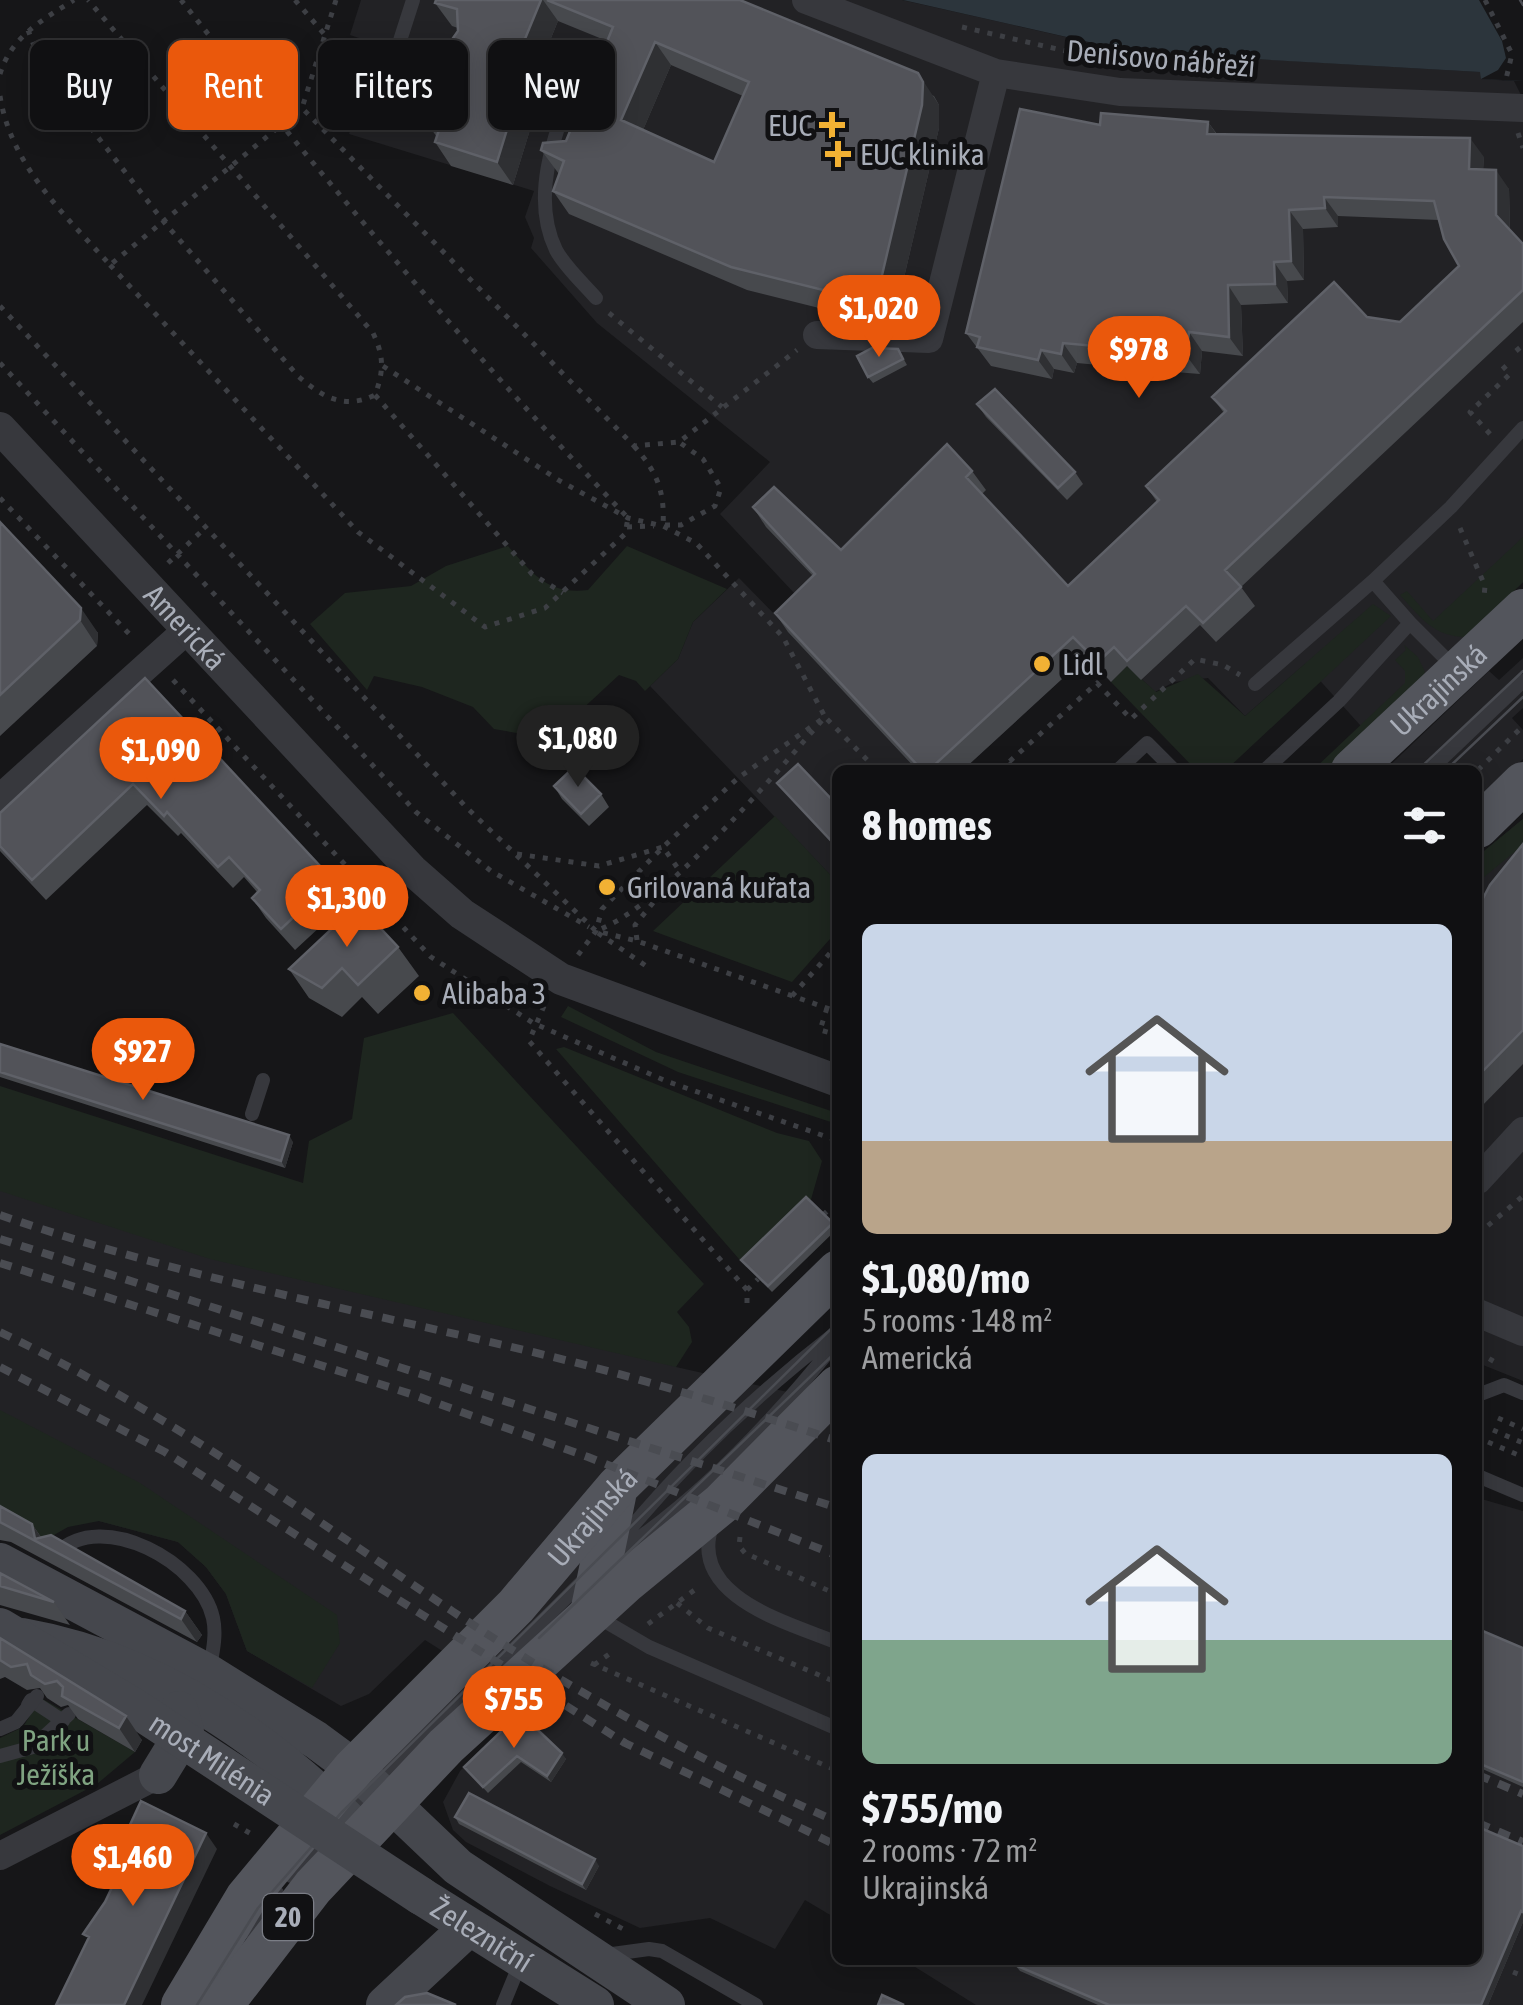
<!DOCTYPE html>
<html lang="en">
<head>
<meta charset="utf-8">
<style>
	:root { --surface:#101012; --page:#19191b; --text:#f1f3f6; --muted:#9c9d9f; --line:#303032; --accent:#ea580c }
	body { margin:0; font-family:"Asap Condensed",sans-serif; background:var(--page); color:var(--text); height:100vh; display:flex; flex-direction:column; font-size:38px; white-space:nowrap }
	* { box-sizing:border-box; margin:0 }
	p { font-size:32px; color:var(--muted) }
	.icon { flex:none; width:55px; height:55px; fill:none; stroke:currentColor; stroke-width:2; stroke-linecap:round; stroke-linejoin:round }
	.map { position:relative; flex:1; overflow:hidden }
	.sheet { position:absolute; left:832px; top:765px; width:650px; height:1200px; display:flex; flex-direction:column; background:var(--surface); border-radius:15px; box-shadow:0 5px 25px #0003,0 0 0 2px var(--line) }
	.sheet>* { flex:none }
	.hud { position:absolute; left:30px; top:40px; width:652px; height:90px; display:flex; gap:20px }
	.price { position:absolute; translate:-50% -85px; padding:0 22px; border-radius:35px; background:var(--accent); color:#fff; font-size:32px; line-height:65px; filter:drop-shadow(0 2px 5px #0008) }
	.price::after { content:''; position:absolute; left:50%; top:60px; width:30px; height:22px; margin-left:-15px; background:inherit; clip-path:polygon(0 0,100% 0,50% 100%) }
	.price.on { background:#222; color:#fff }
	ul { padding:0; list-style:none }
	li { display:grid; align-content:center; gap:20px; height:530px; padding:0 30px }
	li span { display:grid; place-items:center; height:310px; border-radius:15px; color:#555 }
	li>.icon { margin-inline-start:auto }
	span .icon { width:180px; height:180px; fill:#fffc; stroke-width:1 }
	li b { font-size:42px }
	h2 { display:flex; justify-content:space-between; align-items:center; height:120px; padding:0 30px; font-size:42px }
	.chip { padding:0 35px; border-radius:15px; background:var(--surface); box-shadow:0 5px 25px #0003,0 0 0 2px var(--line); font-size:35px; line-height:90px }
	.chip.on { background:var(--accent); color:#fff }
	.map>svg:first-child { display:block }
	.built { fill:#222225 }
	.green { fill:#1e261f }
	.water { fill:#2c353c }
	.pier { fill:#161618 }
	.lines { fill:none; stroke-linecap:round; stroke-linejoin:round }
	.path { stroke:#3d3f44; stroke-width:5; stroke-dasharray:5 8; stroke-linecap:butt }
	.service { stroke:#37383d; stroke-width:14 }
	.minor { stroke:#37383d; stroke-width:28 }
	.tertiary { stroke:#37383d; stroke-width:32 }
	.secondary { stroke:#45474d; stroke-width:38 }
	.primary { stroke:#53555c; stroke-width:42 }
	.tram { stroke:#4a4c52; stroke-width:2.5 }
	.rail { stroke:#4a4c52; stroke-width:8; stroke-dasharray:12 10; stroke-linecap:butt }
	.service-bridge { stroke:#37383d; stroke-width:14 }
	.secondary-bridge { stroke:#45474d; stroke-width:38 }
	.wall { fill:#47494d; fill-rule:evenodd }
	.shaded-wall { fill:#2f3033 }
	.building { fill:#525359; stroke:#5f6168; stroke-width:2.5; fill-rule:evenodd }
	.poi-dot { fill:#f2b134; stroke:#111113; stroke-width:4 }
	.labels { text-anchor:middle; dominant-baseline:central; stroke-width:10; stroke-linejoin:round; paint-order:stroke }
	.shield { fill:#111113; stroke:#7b7e86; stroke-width:2.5 }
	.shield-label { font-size:28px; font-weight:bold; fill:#a8adb8 }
	.street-label { font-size:30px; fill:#a8adb8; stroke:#111113 }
	.poi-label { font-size:30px; fill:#a8adb8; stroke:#111113; text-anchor:start }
	.park-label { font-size:30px; fill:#7fa381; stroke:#111113 }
</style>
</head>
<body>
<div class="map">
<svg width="1523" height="2005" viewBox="0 0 1523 2005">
	<rect width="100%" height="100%" fill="#161618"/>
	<!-- built -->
	<path class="built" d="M361,0h541l231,52 348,20v7l33,2 9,18v483l-154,153 -64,-71 -60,52 -37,-38 -34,4 -19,10 -27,-26 -17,16 -25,-25 -123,113h-125l-1,112 -187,-196 28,-27 15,-37 46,-44 42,43 29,-11 -90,-96 50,-52 -173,-139 -66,-75 3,-10 -9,-21 9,-26 -185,-57 28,-90 -27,-9z
		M1523,658v50l-11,10 11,12v29l-45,44v-33h-93l104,-99 10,9z
		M1523,819v562l-45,-18v-507z
		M0,1165l674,190 2,12 161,36v516l-32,-19 -30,49 -65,-31 -70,10 -90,-42 -84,-44 -13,-12 -10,-28 17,-31 66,-67 -101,-64 -56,54 -28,12 -94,-55 -21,-57 -20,-27 -28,-25 -79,-21 -99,-40z
		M1478,1498l45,13v494h-547l-72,-45h574z"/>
	<!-- green -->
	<path class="green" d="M1523,537v45l-56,55c-33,0 -46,-19 -67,-42l7,-4 26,30z
		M508,546c25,28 40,49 80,44l39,-44 100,43 -34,33 -15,37 -33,32 -9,-10 -17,-6 -69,64 -56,-10 -21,-22 -51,-20 -48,-11 -7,14 -57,-66 35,-31 66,-7 35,-20z
		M1373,604l18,12 -165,154h-30l-85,-88 16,-16 29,26 42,-18 47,42z
		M1404,645l14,12 7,15 -4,9 -88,89h-20l92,-87v-12l-10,-11 11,-10z
		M775,816l62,66v49l-45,51 -139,-51z
		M1523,819v26l-45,37v-26z
		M568,1006l88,46 181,61v11l-159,-52 -117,-55z
		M453,1013l251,271 -27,28 12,15 3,15 -16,25 -466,-108 -210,-68v-105l303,97 6,-42 43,-22 12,-81z
		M564,1047l213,86 32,8 13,20 -12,42 -64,64 -190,-218z
		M0,1410l140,73 197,132 3,28 -28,45 -65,-37 -21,-57 -20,-27 -28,-25 -79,-21 -31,6 -28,16 -40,-23z
		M41,1698l94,54 -38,32 -97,51v-97l23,-11z"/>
	<!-- water -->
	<path class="water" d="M903,0h620v81l-42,-2 -1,-7 -347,-20z"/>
	<!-- pier -->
	<path class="pier" d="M1479,0h44v81l-42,-2 17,-9 8,-12 -4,-17z"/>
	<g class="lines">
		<!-- path -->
		<path class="path" d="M295,0l30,35
			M336,0l-34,108 332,338 45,-4 118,-92
			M1485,0l27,54 -6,25
			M962,27l121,28
			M28,30l13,34 123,158 134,154c24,21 46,34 77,19 9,-24 9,-39 -2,-62l-285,-333
			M0,74c11,-37 42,-54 74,-74
			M0,96c11,70 65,119 110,169l192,-157
			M1518,133l5,15
			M110,265l248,267 127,95 60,-19 80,-74 3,-16c-157,-165 -306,-340 -447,-518
			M0,306l466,501 130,124 41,10 201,71
			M609,313l113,94
			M1516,351l7,-6
			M0,363l416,449 75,59 98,56
			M383,366l177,115 68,37 35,8 33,17 87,94 42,80c-51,58 -159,187 -227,213
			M375,395l157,179 31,19
			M1490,434l-20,-22 40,-38 -9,-10
			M634,446c23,26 31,45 29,80
			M0,498l134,141
			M665,525h16l34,-19 6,-18 -18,-29 -24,-17
			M627,527l27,-1
			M1460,528l25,58 -1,11
			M168,563l38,-36
			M173,680l258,277 102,66 133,58 170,59 2,11
			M1008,763l7,7
			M1000,770l97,-87 34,36 64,-60 28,6 17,10
			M1478,770l45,-44
			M517,854l82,12 64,-19 16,23
			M598,933l51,35
			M637,940l-2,-15 34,-42
			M578,955l18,-24 6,-22 61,-62 75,-69 87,-61 52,53
			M792,996l46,-52
			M544,1006l-15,35 218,249v18
			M827,1008l-7,22 18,5
			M823,1215l15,-14
			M1478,1234l45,-38
			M747,1290l11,-11
			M1478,1352l20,12
			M1498,1418l25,11
			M1493,1430l30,13
			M1488,1442l35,15
			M740,1537l-1,9 6,7 93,42
			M677,1603l31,25 130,55
			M648,1624l52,-38
			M591,1663l247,108
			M594,1665l18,-13
			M234,1824l19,11
			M595,1914l30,16
			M1513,1972l10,4"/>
		<!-- service -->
		<path class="service" d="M413,0l-17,53v45l10,7 21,-7 15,-19
			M587,47c-21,63 -62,139 -31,203 9,17 27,33 40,48
			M1410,623l-37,-42 78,-74 72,-79
			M1255,684l118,-103
			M1118,770l29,-27 27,27
			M1265,770l74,-69 71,-78 44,44
			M1430,770l93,-89
			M252,1114l11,-34
			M1478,1395l26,-10 19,8
			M1478,1476l45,19
			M713,1523c-28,74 77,100 125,120
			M620,1541c63,-77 139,-149 218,-210
			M57,1553c45,-45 144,10 156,65 4,18 -1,37 -4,54
			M614,1555c85,-54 161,-136 224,-215
			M596,1616l53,31 189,82
			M28,1705l3,-5 32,21
			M0,1756l33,-9 36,-33
			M344,1816l241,-237
			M291,1876l35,-40
			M249,1932l28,-39
			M605,1955l44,-6 13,2 94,54
			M503,2005l18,-44"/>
		<!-- minor -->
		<path class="minor" d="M806,0l190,73 124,19 403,16
			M817,335l112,4 67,-266
			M0,798l188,-169
			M1478,1180l45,-49
			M1478,1313l45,19
			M0,1856l158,-81"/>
		<!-- tertiary -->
		<path class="tertiary" id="s1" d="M0,428l412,442 50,44 99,65 277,102"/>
		<!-- secondary -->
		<g class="secondary">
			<path d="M0,1562l208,111 108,67 38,28 104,99 208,138"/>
			<path d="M22,1637c133,23 246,102 339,196"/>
			<path d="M158,1775l27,-44 -6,-21"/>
			<path id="s2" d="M421,1896l174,109"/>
			<path d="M385,2005l84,-78"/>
		</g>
		<!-- primary -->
		<g class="primary">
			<path id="s3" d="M1352,770l171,-160"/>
			<path d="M1478,827l45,-44"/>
			<path d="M591,1613l24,-117"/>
			<path id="s4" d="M182,2005l64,-107 108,-130 162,-162 101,-119 221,-216"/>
			<path d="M222,2005l91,-118 133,-141 180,-164 95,-78 117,-118"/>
		</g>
		<!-- tram -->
		<path class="tram" d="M1520,0l3,5
			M1418,770l105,-99
			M1446,770l77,-73
			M539,1638l299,-288
			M197,2005l61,-97 83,-95 497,-491"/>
		<!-- rail -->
		<path class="rail" d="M0,1215c178,62 363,96 545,140 99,24 196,54 293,86
			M0,1239l838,269
			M0,1263l411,131 177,63 250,99
			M0,1332c161,77 304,180 452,279 122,81 251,152 386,211
			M0,1367l165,85 460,291 213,103
			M1478,1775l45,19
			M1478,1823l45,19"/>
		<!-- service-bridge -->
		<path class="service-bridge" d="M0,1729l16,-7 21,-26"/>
		<!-- secondary-bridge -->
		<path class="secondary-bridge" id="s5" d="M0,1627l129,77 292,192"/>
	</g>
	<!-- wall -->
	<path class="wall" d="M436,0h304l194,96 5,9v23l-43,184 -41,5 -108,-27 -178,-76 -16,-23 6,-17 -18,-24 25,-9 41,-100 -49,-20 -20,49 4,6 -13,38 4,6 -20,65 -62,-19 -16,-24 2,-5 -14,-19 35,-87v-3l-6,-2 -17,-23zM671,65l72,31 -29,66 -71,-32z
		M1208,122l9,12 267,23 -1,13 26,19 1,40 13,15v78l-282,265 14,19 -39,36 -16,-17 -59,55 -14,-14 -16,16 -24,-26 -124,114h-46l-129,-138 -13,-19 38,-37 -47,-49 -13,-20 88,43 131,-79 14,19 -4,4 86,92 89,-84 -11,-16 78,-73 -12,-16 155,-80 33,5 59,-56 -20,-46 -101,-4v11l-35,2 1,51 -17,1 1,22 -47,2 2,51 -41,-5 -2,23 -38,-3 -18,6 -13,-9 -54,-5 -3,10 -20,-4 -2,10 -61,-13 -25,-33 134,-208z
		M902,356l5,9 -34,18 -5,-6z
		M977,404l98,68 8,12 -16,16 -81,-83z
		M0,522l98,111 -1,13 -97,90z
		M145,678l188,202 15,21 -53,49 -29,-32 -14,-20 5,-6 -13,-15 -11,11 -52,-55 -3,3 -31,-31 -101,95 -46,-49v-38z
		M554,786l47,8 8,13 -20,19 -27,-27z
		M1523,844v220l-45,46v-202z
		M398,947l21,29 -41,38 -16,-17 -20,20 -33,-19 -20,-29z
		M0,1044l293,98 -8,26 -285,-91z
		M833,1223l4,6 -65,63 -31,-32z
		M0,1506l32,18 9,13 144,74 17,24 -5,7 -186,-100 -11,-2z
		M0,1573l54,29 16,23 -70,-20z
		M1478,1629l45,19v139l-45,-20z
		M0,1638l142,102 -7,12 -57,-33 -10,-14 -7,2 -14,-9 -7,-10 -13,2 -22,-13 -5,2z
		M520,1713l46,46 -15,23 -30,-20 -33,31 -24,-26z
		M455,1817l144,49 -13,24 -127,-66z
		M1523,1846v76l-35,83h-390l-78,-34 -5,-6z"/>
	<!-- shaded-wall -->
	<path class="shaded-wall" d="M541,0h2l15,21 -20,49 4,6 -13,38 4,6 -20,65 -16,-23 23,-111z
		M655,42l16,23 -34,79 -16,-24z
		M918,73l21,32v23l-43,184 -17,-24z
		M1208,122l13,19 -14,-7z
		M1470,138l14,19 -2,31 -13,-19z
		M1496,170l13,19 1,45 -14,-19z
		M1324,197l14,19v11l-13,-19z
		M1289,210l14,19 1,51 -13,-19z
		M1274,262l13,19 1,22 -13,-19z
		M1228,285l13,20 2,51 -14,-19z
		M1189,332l13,19 -2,23 -14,-19z
		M1063,343l14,20 -3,10 -13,-19z
		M1041,350l13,19 -2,10 -14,-19z
		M81,608l17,25 -1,13 -17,-26z
		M289,1135l4,7 -8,26 -4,-7z
		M32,1524l16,24 -13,-9z
		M185,1611l17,24 -5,7 -16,-23z
		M126,1716l16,24 -7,12 -16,-24z
		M562,1753l4,6 -15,23 -4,-6z
		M206,1833l11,16 -75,156h-18z
		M595,1859l4,7 -13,24 -4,-6z
		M1521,1911l2,3v8l-35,83h-7z"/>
	<!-- building -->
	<path class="building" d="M436,0h105l-21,51 6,1 -15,43 6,2 -20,65 -62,-20 6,-18 -18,-6 23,-70 12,-17 -1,-22 -22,-6z
		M547,0h193l178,73 5,9 -1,23 -43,183 -40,6 -108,-27 -178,-76 11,-30 -23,-11 2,-7 23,-2 47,-114zM655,42l94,40 -35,80 -93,-42z
		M1020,109l80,16 1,-12 107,9 -1,12 263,4 -1,31 27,1v45l27,29v46l-298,280 16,17 -38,36 -17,-17 -59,55 -13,-14 -16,15 -25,-25 -144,133h-7l-147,-157 40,-39 -62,-67 21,-20 67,63 106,-106 25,27 -6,6 102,109 91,-86 -13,-14 80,-75 -14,-14 122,-115 33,35 33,5 59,-56 -15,-27 -10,-38 -110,-4 1,11 -36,2 2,51 -17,1 1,22 -47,1 1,52 -40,-5 -3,23 -38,-3 -18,6 -13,-10 -54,-5 -2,11 -20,-4 -3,10 -61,-13 3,-10 -14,-4z
		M872,348l26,1 5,10 -35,18 -11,-21z
		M995,389l80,83 -17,16 -81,-84z
		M0,522l81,86 -1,12 -80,75z
		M145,678l188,202 -52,49 -29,-31 8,-8 -31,-33 -11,10 -51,-55 -3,4 -31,-32 -101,96 -32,-34v-33z
		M798,764l40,42v42l-61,-65z
		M574,767l27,27 -20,20 -27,-28z
		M1523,844v186l-45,46v-168l12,-23z
		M358,904l40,43 -40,38 -16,-17 -20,20 -33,-19z
		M0,1044l289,91 -8,26 -281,-89z
		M806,1197l27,26 -65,63 -27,-26z
		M0,1506l32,18 3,15 16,-4 134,76 -4,8 -181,-97z
		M0,1573l54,29 -54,-16z
		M1478,1629l45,19v134l-45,-19z
		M0,1638l126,78 -7,12 -57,-32 1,-9 -6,-6 -12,3 -14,-9 -4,-11 -16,3 -11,-7z
		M520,1713l42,40 -15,23 -30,-20 -34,31 -19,-20z
		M469,1793l126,66 -13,25 -127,-67z
		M141,1801l65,32 -82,172h-68l33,-68 -6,-3 22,-32 27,-57 -9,-5z
		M1478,1827l45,19v66l-2,-1 -40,94h-372l-94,-40 3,-5h460z
		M427,1993l29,12h-60l9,-8z
		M882,1995l22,10h-26z"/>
	<!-- markers -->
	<g class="poi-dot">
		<path d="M827 110h10v10h10v10h-10v10h-10v-10h-10v-10h10z"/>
		<path d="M833 139h10v10h10v10h-10v10h-10v-10h-10v-10h10z"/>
		<circle cx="1042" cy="664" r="10"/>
		<circle cx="607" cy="887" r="10"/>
		<circle cx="422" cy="993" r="10"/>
	</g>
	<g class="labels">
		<!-- shield labels -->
		<rect class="shield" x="263" y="1894" width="50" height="46" rx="8"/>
		<g class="shield-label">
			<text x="288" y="1917">20</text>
		</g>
		<!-- street labels -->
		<g class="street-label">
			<text transform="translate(1161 58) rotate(5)">Denisovo nábřeží</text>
			<text stroke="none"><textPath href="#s1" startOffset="272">Americká</textPath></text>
			<text stroke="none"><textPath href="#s3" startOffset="118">Ukrajinská</textPath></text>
			<text stroke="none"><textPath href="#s4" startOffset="640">Ukrajinská</textPath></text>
			<text stroke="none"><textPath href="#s5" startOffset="250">most Milénia</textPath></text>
			<text stroke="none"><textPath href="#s2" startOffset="72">Železniční</textPath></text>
		</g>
		<!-- poi labels -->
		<g class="poi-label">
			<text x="812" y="125" text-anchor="end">EUC</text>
			<text x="860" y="154">EUC klinika</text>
			<text x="1062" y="664">Lidl</text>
			<text x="627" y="887">Grilovaná kuřata</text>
			<text x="442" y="993">Alibaba 3</text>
		</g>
		<!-- park labels -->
		<g class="park-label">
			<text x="56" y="1740">Park u<tspan x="56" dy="34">Ježíška</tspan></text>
		</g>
	</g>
</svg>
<b class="price" style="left:879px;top:360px">$1,020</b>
<b class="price" style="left:1139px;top:401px">$978</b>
<b class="price on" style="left:578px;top:790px">$1,080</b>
<b class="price" style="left:161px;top:802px">$1,090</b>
<b class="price" style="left:347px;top:950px">$1,300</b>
<b class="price" style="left:143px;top:1103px">$927</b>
<b class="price" style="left:514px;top:1751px">$755</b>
<b class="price" style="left:133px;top:1909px">$1,460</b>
<div class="hud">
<a class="chip">Buy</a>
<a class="chip on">Rent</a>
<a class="chip">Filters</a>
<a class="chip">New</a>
</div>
<section class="sheet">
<h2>8 homes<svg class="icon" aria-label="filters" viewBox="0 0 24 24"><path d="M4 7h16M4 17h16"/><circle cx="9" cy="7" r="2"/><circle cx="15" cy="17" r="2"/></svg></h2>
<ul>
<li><span style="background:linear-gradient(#c9d6e8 70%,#b9a48a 0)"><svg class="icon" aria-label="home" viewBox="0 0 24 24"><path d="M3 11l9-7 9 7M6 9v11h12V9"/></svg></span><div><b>$1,080/mo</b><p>5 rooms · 148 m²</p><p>Americká</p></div></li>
<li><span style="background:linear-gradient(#c9d6e8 60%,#7fa58c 0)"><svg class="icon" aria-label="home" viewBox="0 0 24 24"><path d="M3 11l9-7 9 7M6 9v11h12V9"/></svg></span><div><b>$755/mo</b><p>2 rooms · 72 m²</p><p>Ukrajinská</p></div></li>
</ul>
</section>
</div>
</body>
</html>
